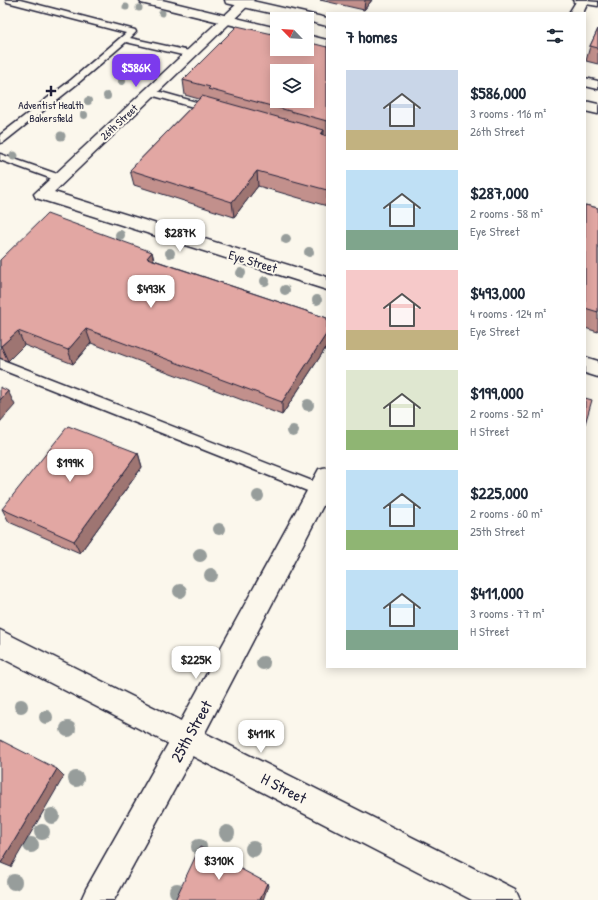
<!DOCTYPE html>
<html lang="en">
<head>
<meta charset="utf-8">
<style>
	:root { --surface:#fff; --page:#f2f2f3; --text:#1f2937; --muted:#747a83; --accent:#7c3aed }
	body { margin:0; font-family:"Patrick Hand",sans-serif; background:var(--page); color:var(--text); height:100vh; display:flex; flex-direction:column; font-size:15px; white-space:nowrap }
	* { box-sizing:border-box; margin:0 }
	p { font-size:13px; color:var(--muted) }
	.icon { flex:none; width:22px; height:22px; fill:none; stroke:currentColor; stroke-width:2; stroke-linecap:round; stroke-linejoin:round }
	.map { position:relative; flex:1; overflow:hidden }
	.sheet { position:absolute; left:326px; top:12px; width:260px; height:656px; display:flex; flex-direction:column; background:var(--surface); border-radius:0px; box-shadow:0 2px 10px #0003 }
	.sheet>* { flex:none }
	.needle { width:26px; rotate:295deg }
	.buttons { position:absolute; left:270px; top:12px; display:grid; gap:8px }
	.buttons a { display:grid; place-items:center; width:44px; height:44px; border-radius:0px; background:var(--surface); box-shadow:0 2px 10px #0003; font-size:20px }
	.price { position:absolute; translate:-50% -34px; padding:0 9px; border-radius:8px; background:#fff; color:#222; font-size:13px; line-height:26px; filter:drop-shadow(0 1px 2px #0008) }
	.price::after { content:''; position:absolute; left:50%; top:24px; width:12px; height:9px; margin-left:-6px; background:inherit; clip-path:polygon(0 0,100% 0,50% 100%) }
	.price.on { background:var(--accent); color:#fff }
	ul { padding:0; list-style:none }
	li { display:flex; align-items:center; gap:12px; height:100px; padding:0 20px }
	li span { display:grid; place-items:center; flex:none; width:112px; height:80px; border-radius:0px; color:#555 }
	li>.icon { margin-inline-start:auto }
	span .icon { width:48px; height:48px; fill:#fffc; stroke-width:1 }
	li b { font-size:17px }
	h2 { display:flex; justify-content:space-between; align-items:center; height:48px; padding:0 20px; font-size:17px }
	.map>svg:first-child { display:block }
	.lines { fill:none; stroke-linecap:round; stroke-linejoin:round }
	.service-casing { stroke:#22223b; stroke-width:3 }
	.minor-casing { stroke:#22223b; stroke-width:3 }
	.tertiary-casing { stroke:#22223b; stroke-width:3 }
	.secondary-casing { stroke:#22223b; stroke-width:3 }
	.service { fill:#fbf7ec; fill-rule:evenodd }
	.minor { fill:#fbf7ec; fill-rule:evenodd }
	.tertiary { fill:#fbf7ec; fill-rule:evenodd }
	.secondary { fill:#fbf7ec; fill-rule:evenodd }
	.tree { fill:#979d9b }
	.wall { fill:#c2908c; stroke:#22223b }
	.shaded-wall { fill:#9e7572; stroke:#22223b }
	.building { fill:#e2a7a3; stroke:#22223b; fill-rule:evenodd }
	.poi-dot { fill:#22223b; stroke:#fbf7ec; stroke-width:1.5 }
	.labels { text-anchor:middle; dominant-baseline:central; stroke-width:4; stroke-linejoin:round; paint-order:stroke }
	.far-poi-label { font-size:11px; fill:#22223b; stroke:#fbf7ec }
	.far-street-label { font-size:11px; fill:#22223b; stroke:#fbf7ec }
	.street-label { font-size:13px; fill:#22223b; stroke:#fbf7ec }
	.near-street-label { font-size:16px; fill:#22223b; stroke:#fbf7ec }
</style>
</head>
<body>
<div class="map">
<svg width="598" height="900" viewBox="0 0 598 900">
	<rect width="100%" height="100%" fill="#fbf7ec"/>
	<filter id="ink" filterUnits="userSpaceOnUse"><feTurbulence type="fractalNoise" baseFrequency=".025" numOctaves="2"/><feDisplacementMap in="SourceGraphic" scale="8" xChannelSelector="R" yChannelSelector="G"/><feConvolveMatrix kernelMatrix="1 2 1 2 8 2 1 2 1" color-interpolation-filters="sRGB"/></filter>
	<g filter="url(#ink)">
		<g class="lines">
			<!-- service casing -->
			<g class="service-casing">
				<path id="service" d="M6,0h14l115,30 1,2 -6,6 64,14 1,2 -4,3 -65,-15 -49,42 -73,58 -4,1v-8l71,-55 55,-47 -119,-31z
					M573,0l25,2v4l-24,-4z
					M150,89l64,18 2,2 -5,3 -64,-18 -2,-2z
					M0,154l63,22 1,2 -1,2h-8l-55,-20z
					M0,359l325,127 2,5 -2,3 -5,2 -5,-2 -315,-125z"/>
			</g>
			<!-- minor casing -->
			<g class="minor-casing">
				<path id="minor" d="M241,0h13l-200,192 273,85v13l-291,-92 -2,-4z
					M577,0h12l-6,13h-14z
					M585,357l13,4v16l-13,-4z
					M327,467v31l-130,250 -83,152h-33l5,-11 91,-161 142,-259z"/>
			</g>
			<!-- tertiary casing -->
			<g class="tertiary-casing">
				<path id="tertiary" d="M0,630l515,259 5,11h-48l-472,-243z"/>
			</g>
			<!-- secondary casing -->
			<g class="secondary-casing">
				<path id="secondary" d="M140,0h22l115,28v8l-136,-33z
					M225,0h23l79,18v8l-20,-5v-2h-10l-71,-16z
					M307,35l20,5v8l-20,-5z
					M585,78l13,3v8l-13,-3z
					M585,101l13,3v10l-13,-3z"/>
			</g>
			<!-- service -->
			<use href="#service" class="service"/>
			<!-- minor -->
			<use href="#minor" class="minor"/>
			<!-- tertiary -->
			<use href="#tertiary" class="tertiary"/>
			<!-- secondary -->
			<use href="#secondary" class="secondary"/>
		</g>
		<!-- trees -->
		<g class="tree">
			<circle cx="126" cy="7" r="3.5"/>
			<circle cx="139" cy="8" r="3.5"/>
			<circle cx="162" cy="13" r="3.5"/>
			<circle cx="142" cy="62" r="4"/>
			<circle cx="132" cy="72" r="4"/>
			<circle cx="122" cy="81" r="4"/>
			<circle cx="107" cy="96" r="4"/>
			<circle cx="88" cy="101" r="4"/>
			<circle cx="84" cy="115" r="4"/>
			<circle cx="61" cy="136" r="4.5"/>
			<circle cx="14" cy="156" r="4.5"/>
			<circle cx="120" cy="235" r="5"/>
			<circle cx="286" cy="239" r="5"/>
			<circle cx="309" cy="252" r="5"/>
			<circle cx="170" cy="253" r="5"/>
			<circle cx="241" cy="273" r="5"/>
			<circle cx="265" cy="281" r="5"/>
			<circle cx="285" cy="290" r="5"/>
			<circle cx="317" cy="300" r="5"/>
			<circle cx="308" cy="405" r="6"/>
			<circle cx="293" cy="431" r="6"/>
			<circle cx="258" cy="496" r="6"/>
			<circle cx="219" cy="529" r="6"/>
			<circle cx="200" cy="555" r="7"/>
			<circle cx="211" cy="575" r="7"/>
			<circle cx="180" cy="591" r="7"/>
			<circle cx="263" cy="663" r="7"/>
			<circle cx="21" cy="706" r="7"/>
			<circle cx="46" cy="717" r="7"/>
			<circle cx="68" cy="729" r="8"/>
			<circle cx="76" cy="779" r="8"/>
			<circle cx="52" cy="816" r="8"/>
			<circle cx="42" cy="832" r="8"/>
			<circle cx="227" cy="833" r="8"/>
			<circle cx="31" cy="845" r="8"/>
			<circle cx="199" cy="847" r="8"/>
			<circle cx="253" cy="849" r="8"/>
			<circle cx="14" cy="882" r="8"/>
			<circle cx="177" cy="891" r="8"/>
		</g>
		<!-- wall -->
		<path class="wall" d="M320,0h52l-8,10z
			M598,29v35l-12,-3 4,-15z
			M327,47v159l-69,-20 -24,31 -100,-32 -4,-15 69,-71 -14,-4 -2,-15z
			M585,205l13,3v124l-13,-4z
			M152,252l2,8 173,58v28l-45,69 -191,-72 -18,21 -49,-19 -16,16 -8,-3v-98z
			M138,453l4,14 -62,86 -71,-31 -7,-13z"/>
		<!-- shaded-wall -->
		<path class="shaded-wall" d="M365,0h7l-8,10z
			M324,130v15l-3,-11z
			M257,171l1,15 -24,31 -2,-15z
			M152,252l3,15 -8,-9z
			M86,329l5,14 -18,21 -5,-14z
			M18,331l6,14 -16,16 -7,-15z
			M327,333v13l-45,69v-13z
			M8,391l7,14 -15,17v-22z
			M138,453l4,14 -62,86 -6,-12z
			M57,769l7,7 -53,91 -10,-4z
			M267,883l1,3 -5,14h-3z"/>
		<!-- building -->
		<path class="building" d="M237,26l40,9v14h30v-7l20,5v74l-119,-32 2,-2 -27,-7zM277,71h30v30h-30z
			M598,29v19l-8,-2z
			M202,96l122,34 -3,4 6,2v54l-70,-19 -25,31 -102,-32z
			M585,205l13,3v104l-13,-4z
			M47,214l105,38 -5,6 180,60v15l-45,69 -196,-73 -18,21 -50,-19 -17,15h-1v-86z
			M0,387l8,4 -8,9z
			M585,398l7,2 -7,24z
			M68,426l70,27 -64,88 -72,-32z
			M0,740l57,29 -56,94 -1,-1z
			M200,847l67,36 -7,17h-85z"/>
	</g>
	<!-- markers -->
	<path class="poi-dot" d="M49 85h4v4h4v4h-4v4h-4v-4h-4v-4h4z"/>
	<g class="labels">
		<!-- far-poi labels -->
		<g class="far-poi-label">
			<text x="51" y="105">Adventist Health<tspan x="51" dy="13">Bakersfield</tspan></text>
		</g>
		<!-- far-street labels -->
		<g class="far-street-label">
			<text transform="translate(119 122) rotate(-43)">26th Street</text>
		</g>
		<!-- street labels -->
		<g class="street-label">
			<text transform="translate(253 261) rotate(17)">Eye Street</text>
		</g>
		<!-- near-street labels -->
		<g class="near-street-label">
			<text transform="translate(191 731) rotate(-61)">25th Street</text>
			<text transform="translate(284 788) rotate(27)">H Street</text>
		</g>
	</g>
</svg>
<div class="buttons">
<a><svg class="needle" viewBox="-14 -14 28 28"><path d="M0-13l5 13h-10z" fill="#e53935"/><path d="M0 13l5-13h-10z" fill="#747a83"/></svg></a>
<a><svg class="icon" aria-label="layers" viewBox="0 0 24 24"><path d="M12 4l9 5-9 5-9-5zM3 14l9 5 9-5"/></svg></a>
</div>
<b class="price on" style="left:136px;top:88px">$586K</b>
<b class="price" style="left:180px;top:253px">$287K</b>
<b class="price" style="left:151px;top:309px">$493K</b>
<b class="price" style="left:70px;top:483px">$199K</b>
<b class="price" style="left:196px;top:680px">$225K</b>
<b class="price" style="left:261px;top:754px">$411K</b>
<b class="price" style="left:219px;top:881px">$310K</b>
<section class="sheet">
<h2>7 homes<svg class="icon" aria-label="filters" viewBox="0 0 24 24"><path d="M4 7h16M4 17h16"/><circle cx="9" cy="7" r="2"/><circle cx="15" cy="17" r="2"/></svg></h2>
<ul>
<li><span style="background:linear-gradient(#c9d6e8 75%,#c2b280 0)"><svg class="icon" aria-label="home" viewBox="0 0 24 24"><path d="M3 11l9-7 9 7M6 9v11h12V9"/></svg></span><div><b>$586,000</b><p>3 rooms · 116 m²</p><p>26th Street</p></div></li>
<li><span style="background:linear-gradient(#bfe0f5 75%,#7fa58c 0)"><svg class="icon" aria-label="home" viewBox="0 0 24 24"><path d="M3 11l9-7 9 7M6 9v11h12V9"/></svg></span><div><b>$287,000</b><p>2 rooms · 58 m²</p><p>Eye Street</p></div></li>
<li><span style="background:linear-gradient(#f6c9c9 75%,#c2b280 0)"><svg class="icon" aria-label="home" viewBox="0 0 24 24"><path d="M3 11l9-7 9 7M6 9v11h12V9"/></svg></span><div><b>$493,000</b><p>4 rooms · 124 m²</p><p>Eye Street</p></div></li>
<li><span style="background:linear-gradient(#dfe7d0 75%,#8fb573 0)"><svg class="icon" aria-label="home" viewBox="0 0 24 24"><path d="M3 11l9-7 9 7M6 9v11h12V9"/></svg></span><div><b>$199,000</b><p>2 rooms · 52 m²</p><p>H Street</p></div></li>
<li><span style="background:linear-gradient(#bfe0f5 75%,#8fb573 0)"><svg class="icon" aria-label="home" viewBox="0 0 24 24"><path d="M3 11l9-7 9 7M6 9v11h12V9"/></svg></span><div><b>$225,000</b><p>2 rooms · 60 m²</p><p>25th Street</p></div></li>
<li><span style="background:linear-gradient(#bfe0f5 75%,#7fa58c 0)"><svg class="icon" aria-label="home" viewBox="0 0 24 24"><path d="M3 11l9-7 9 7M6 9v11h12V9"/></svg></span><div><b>$411,000</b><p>3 rooms · 77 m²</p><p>H Street</p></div></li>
</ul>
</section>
</div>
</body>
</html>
